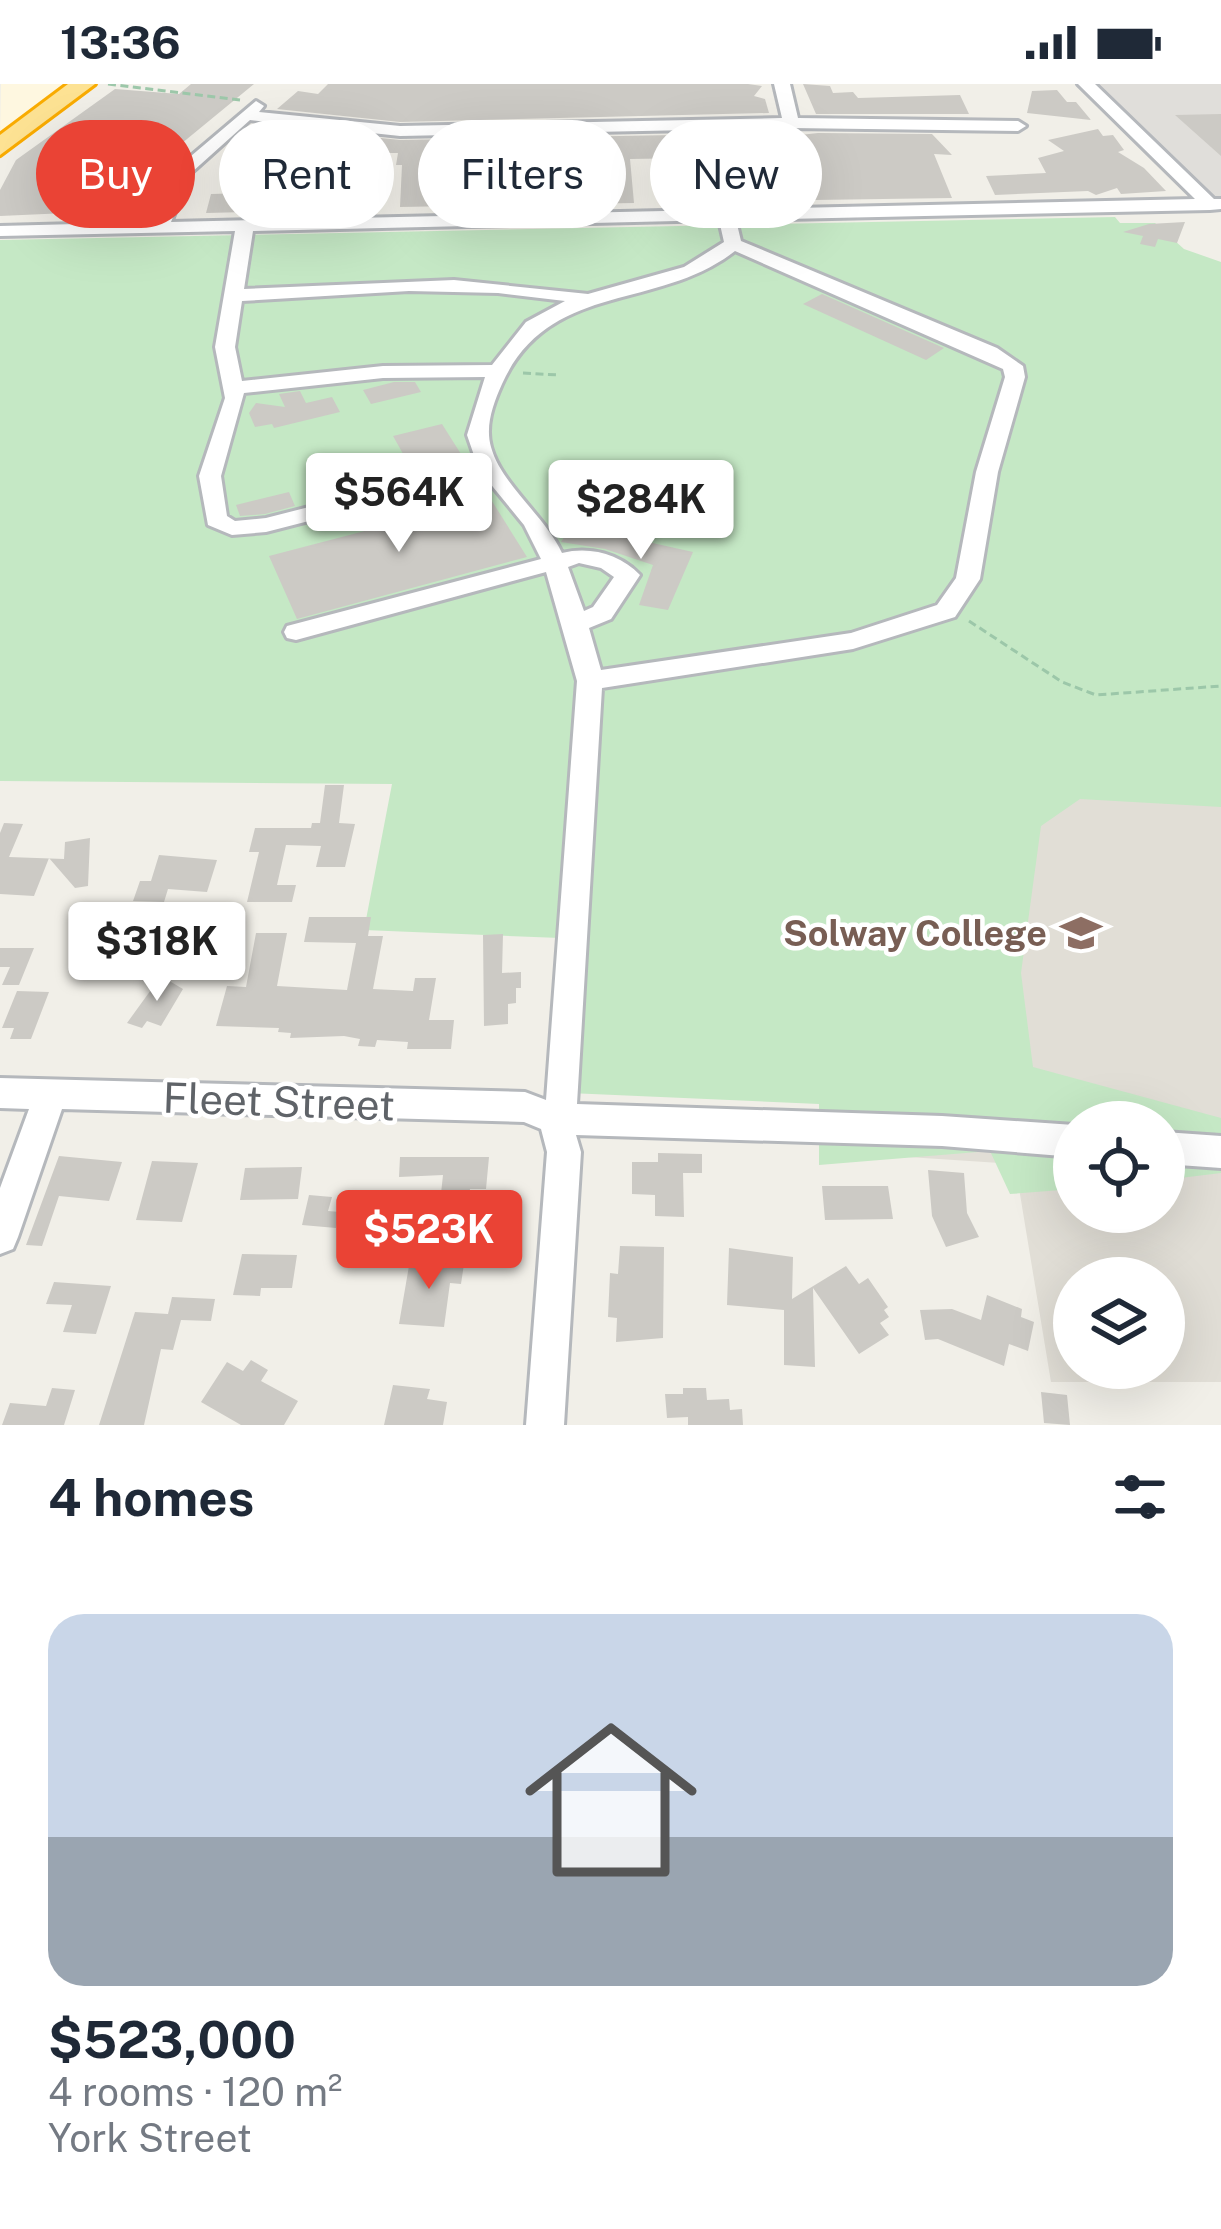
<!DOCTYPE html>
<html lang="en">
<head>
<meta charset="utf-8">
<style>
	:root { --surface:#fff; --page:#f2f2f3; --text:#1f2937; --muted:#747a83; --line:#e0e1e3; --accent:#ea4335 }
	body { margin:0; font-family:"Public Sans",sans-serif; background:var(--page); color:var(--text); height:100vh; display:flex; flex-direction:column; font-size:45px; white-space:nowrap }
	* { box-sizing:border-box; margin:0 }
	p { font-size:39px; color:var(--muted) }
	.icon { flex:none; width:66px; height:66px; fill:none; stroke:currentColor; stroke-width:2; stroke-linecap:round; stroke-linejoin:round }
	.map { position:relative; height:1341px; overflow:hidden }
	.drawer { display:flex; flex-direction:column; background:var(--surface); flex:1 }
	.drawer>* { flex:none }
	.top-card { position:absolute; left:36px; top:36px; width:1149px; height:108px; display:flex; gap:24px }
	.fabs { position:absolute; left:1053px; top:1017px; display:grid; gap:24px }
	.fabs a { display:grid; place-items:center; width:132px; height:132px; border-radius:50%; background:var(--surface); box-shadow:0 12px 48px #0002; font-size:60px }
	.price { position:absolute; translate:-50% -102px; padding:0 27px; border-radius:12px; background:#fff; color:#222; font-size:39px; line-height:78px; filter:drop-shadow(0 3px 6px #0008) }
	.price::after { content:''; position:absolute; left:50%; top:72px; width:36px; height:27px; margin-left:-18px; background:inherit; clip-path:polygon(0 0,100% 0,50% 100%) }
	.price.selected { background:var(--accent); color:#fff }
	ul { padding:0; list-style:none }
	li { display:grid; align-content:center; gap:24px; height:636px; padding:0 48px }
	li+li { border-top:3px solid var(--line) }
	li span { display:grid; place-items:center; height:372px; border-radius:36px; color:#555 }
	li>.icon { margin-inline-start:auto }
	span .icon { width:216px; height:216px; fill:#fffc; stroke-width:1 }
	li b { font-size:51px }
	h2 { display:flex; justify-content:space-between; align-items:center; height:144px; padding:0 48px; font-size:51px }
	.pill { padding:0 42px; border-radius:54px; background:var(--surface); box-shadow:0 12px 48px #0002; font-size:42px; line-height:108px }
	.pill.selected { background:var(--accent); color:#fff }
	.status { display:flex; justify-content:space-between; align-items:center; height:84px; padding:0 60px; background:var(--surface); direction:ltr }
	.status svg { height:33px; fill:currentColor }
	.map>svg:first-child { display:block }
	.commercial { fill:#fef7e0 }
	.industrial { fill:#e0deda }
	.education { fill:#e1ded6; fill-rule:evenodd }
	.green { fill:#c5e8c5 }
	.building { fill:#cccac5 }
	.lines { fill:none; stroke-linecap:round; stroke-linejoin:round }
	.minor-casing { stroke:#b5b8bc; stroke-width:6 }
	.highway-casing { stroke:#f9ab00; stroke-width:6 }
	.path { stroke:#9cc7a9; stroke-width:3; stroke-dasharray:8 4.5; stroke-linecap:butt }
	.minor { fill:#fff; fill-rule:evenodd }
	.highway { fill:#fde293; fill-rule:evenodd }
	.labels { text-anchor:middle; dominant-baseline:central; stroke-width:9; stroke-linejoin:round; paint-order:stroke }
	.education-label { font-size:36px; font-weight:bold; fill:#785e54; stroke:#fff; text-anchor:end }
	.near-street-label { font-size:42px; fill:#5f6368; stroke:#fff }
</style>
</head>
<body>
<div class="status"><b>13:36</b><svg viewBox="0 0 49 12"><path d="M0 12V9h3v3zM5 12V6h3v6zM10 12V3h3v9zM15 12V0h3v12zM26 1h20v11H26zM47 4h2v5h-2z"/></svg></div>
<div class="map">
<svg width="1221" height="1341" viewBox="0 0 1221 1341">
	<rect width="100%" height="100%" fill="#f1efe8"/>
	<!-- commercial -->
	<path class="commercial" d="M1,0h72l-73,54z"/>
	<!-- industrial -->
	<path class="industrial" d="M1094,0h127v113h-8z"/>
	<!-- education -->
	<path class="education" d="M1221,636v662h-170l-36,-218 -122,-8 97,-398zM1074,1038h90v90h-90zM1074,1194h90v90h-90z"/>
	<!-- green -->
	<path class="green" d="M1115,133l5,6h35l29,26 37,13v545l-141,-8 -39,27 -20,147 12,94 188,51v55l-57,7v-58h-90v67l-64,5 -20,-43 -171,14v-61l-273,-12 14,-154 -196,-8 28,-146 -392,-3v-541z"/>
	<!-- building -->
	<path class="building" d="M191,0h63l-123,101h19l-9,22 -28,1 -14,11 -32,-6 -67,3v-26l16,-30 99,-71 64,5z
		M328,0h420l14,2 -8,10 11,3 4,14 -369,9 -123,-13 21,-18 20,3z
		M803,0l27,2 3,7 20,-1 5,6 102,-3 9,19h-153z
		M1057,6l10,12h9l15,18 -64,-7 5,-22z
		M1221,30v42l-46,-41z
		M259,41l141,15 330,-6 10,9 56,-1 -5,-6 27,-3 114,1 20,21 -18,-1 18,44 -138,2 -1,-4 -26,3 -3,-4 -26,7 -73,-3 -3,-20 80,-1 -33,-30h-41l2,10 -60,1 4,44 -234,4 2,-42h-6l2,-12h-43l-4,33 15,-1 -4,24 -156,4 5,-19 105,-3v-10l-89,-14 7,-7 -7,-1 13,-17z
		M1098,45l5,7 10,-1 11,15 -6,2 26,16 22,23 -45,3 -4,-6 -21,7 -8,-4 -93,4 -9,-19 60,-3 -8,-15 26,-7 -16,-11z
		M1185,138l-8,21 -19,-4 -3,8 -15,-3 3,-8 -20,-4 26,-8z
		M820,211l2,-1 122,54 -18,12 -123,-56z
		M394,298h21l6,10 -50,12 -8,-14z
		M300,307l6,12 26,-6 8,15 -66,16 -2,-4 -17,3 -6,-14 7,-10 29,4 -6,-13z
		M442,340l24,38 -51,13 -22,-39z
		M480,398l47,75 -230,62 -28,-63 176,-46 -10,-17z
		M289,408l6,14 -30,8 -25,2 -4,-11z
		M572,441l121,27 -25,58 -29,-5 14,-40 -48,-16 -44,-7z
		M325,701h19l-5,38 16,1 -10,43h-29l5,-21 -35,-1 -9,40h19l-4,17h-45l12,-50h-10l6,-24h56l1,-5h8z
		M4,739l19,1 -14,33 55,2 1,-17 25,-4 -2,48 -13,2 -26,-30 -15,38 -34,-2v-61z
		M159,771l58,5 -10,32 -39,-3 -4,13 -31,-1 7,-20h11z
		M309,833h62l-3,19h15l-10,53 40,2 2,-13h21l-7,42h25l-3,29h-44l1,-7 -31,-2 -2,7 -17,-1 2,-7 -16,-3 -54,2 1,-5 -13,-1 1,-4 -63,-2 11,-40 19,1 10,-54h31l-10,53 70,4 9,-47 -52,-1z
		M106,834l23,1 -7,20 52,3 -8,29 -55,-3 -3,9 -23,-1z
		M503,850l-1,39 19,-1v16h-5v15l-8,1v20l-24,2 -1,-91z
		M0,864h34l-15,37h-17l8,-18h-10z
		M161,892l22,13 -22,37 -14,-5 -5,7 -15,-5z
		M17,907l32,1 -18,47h-21l4,-11h-12z
		M658,1069l44,1v19h-19l1,44 -29,-1v-21l-23,-1v-32h26z
		M59,1072l63,6 -13,39 -50,-5 -17,50 -16,-1z
		M400,1073h89l-3,32h-16l-3,23h-28l4,-37 -44,2z
		M152,1077l46,2 -16,59 -46,-2z
		M302,1083l-4,32 -58,1 5,-32z
		M928,1086l36,3 3,40 12,24 -33,10 -14,-31z
		M822,1102h66l5,33 -68,1z
		M309,1111l23,2 -4,14 12,1 -4,16 -34,-3z
		M620,1162l44,1 -1,91 -47,4 1,-24 -9,-1 2,-44 8,1z
		M729,1164l64,9 -1,42 54,-33 13,18 9,-6 20,29 -4,3 5,7 -9,6 9,12 -30,19 -46,-66 2,79 -31,-2v-55l-57,-5z
		M242,1170l55,1 -5,33h-31l-1,8 -27,-1z
		M410,1176l54,4 -3,20 -11,-1 -6,44 -45,-3z
		M54,1198l57,4 -15,48 -33,-2 9,-27 -26,-1z
		M987,1211l35,14 -1,8 13,5 -6,29 -19,-7 -5,22 -66,-27 -13,1 -5,-30 32,-1 29,11z
		M172,1213l43,2 -4,22 -30,-1 -8,30 -12,-1 -17,76h-45l36,-113 33,2z
		M251,1276l17,10 -7,11 37,20 -14,24h-43l-40,-23 26,-40 16,9z
		M393,1301l37,4 -3,10 20,3 -4,23h-59z
		M52,1304l23,2 -11,35h-62l8,-22 36,3z
		M683,1304h23l1,12 22,-1 1,11 12,-1 1,16h-55v-8l-21,1 -2,-24h18z
		M1041,1308l26,3 3,30 -26,-2z"/>
	<g class="lines">
		<!-- minor casing -->
		<g class="minor-casing">
			<path id="minor" d="M774,0h16l8,34 220,3 8,5 -8,5 -227,-3 -391,8 -150,-16 -59,53 -20,49 1024,-23 -117,-115h17l119,115h7v10l-11,1 -474,10 5,21 256,107 26,18 2,11 -27,95 -18,107 -25,38 -102,32 -251,39 -25,416 365,12 132,9v32l-132,-11 -366,-11 5,17 -17,273h-38l21,-273 -6,-23 -17,-7 -462,-13 -44,128 -5,12 -13,5v-66l29,-79 -29,-1v-30l525,14 21,8 31,-419 -31,-109 -250,68 -9,-2 -3,-6 3,-6 254,-67 -17,-34 -40,-49 -218,56 -34,3 -24,-10 -9,-49 26,-78 -10,-51 20,-116 -235,5v-10l154,-4 24,-55 78,-66 8,5 -5,6 141,14 382,-8zM719,136l5,22 -40,25 -96,27 -134,-14 -210,9 9,-58zM735,167l268,118 2,8 -29,95 -20,106 -19,27 -86,28 -250,37 -12,-42 22,-9 29,-44c-20,-21 -50,-29 -78,-22 -18,-38 -61,-69 -71,-106 -6,-21 2,-43 11,-63 47,-104 155,-72 233,-133zM409,207l89,2 67,8 -39,21 -34,43 -109,1 -141,15 -7,-34 7,-46zM485,293l-18,58 10,29 -211,54 -31,3 -8,-5 -6,-40 23,-83 139,-15zM579,479l22,5 13,9 -21,30 -9,4 -16,-44z
				M1164,1048l57,4v32l-57,-4z"/>
		</g>
		<!-- highway casing -->
		<g class="highway-casing">
			<path id="highway" d="M68,0h27l-95,71v-20z"/>
		</g>
		<!-- path -->
		<path class="path" d="M108,0l132,16
			M523,289l36,2
			M969,537l93,61 34,13 125,-9"/>
		<!-- minor -->
		<use href="#minor" class="minor"/>
		<!-- highway -->
		<use href="#highway" class="highway"/>
	</g>
	<!-- icons -->
	<defs>
		<g id="school-bare" transform="scale(3.24)"><path d="M0-5L7-2L0 1L-7-2ZM-4 1L0 2.5L4 1V4Q0 6-4 4Z" fill="#8d6e63" stroke="#fff" stroke-width="2.5" paint-order="stroke"/></g>
	</defs>
	<g fill-rule="evenodd">
		<use href="#school-bare" x="1081" y="849"/>
	</g>
	<g class="labels">
		<!-- education labels -->
		<g class="education-label">
			<text x="1047" y="849">Solway College</text>
		</g>
		<!-- near-street labels -->
		<g class="near-street-label">
			<text transform="translate(279 1017) rotate(2)">Fleet Street</text>
		</g>
	</g>
</svg>
<div class="fabs">
<a><svg class="icon" aria-label="locate" viewBox="0 0 24 24"><circle cx="12" cy="12" r="6"/><path d="M12 2v4M12 18v4M2 12h4M18 12h4"/></svg></a>
<a><svg class="icon" aria-label="layers" viewBox="0 0 24 24"><path d="M12 4l9 5-9 5-9-5zM3 14l9 5 9-5"/></svg></a>
</div>
<b class="price" style="left:399px;top:471px">$564K</b>
<b class="price" style="left:641px;top:478px">$284K</b>
<b class="price" style="left:157px;top:920px">$318K</b>
<b class="price selected" style="left:429px;top:1208px">$523K</b>
<div class="top-card">
<a class="pill selected">Buy</a>
<a class="pill">Rent</a>
<a class="pill">Filters</a>
<a class="pill">New</a>
</div>
</div>
<section class="drawer">
<h2>4 homes<svg class="icon" aria-label="filters" viewBox="0 0 24 24"><path d="M4 7h16M4 17h16"/><circle cx="9" cy="7" r="2"/><circle cx="15" cy="17" r="2"/></svg></h2>
<ul>
<li><span style="background:linear-gradient(#c9d6e8 60%,#9aa5b1 0)"><svg class="icon" aria-label="home" viewBox="0 0 24 24"><path d="M3 11l9-7 9 7M6 9v11h12V9"/></svg></span><div><b>$523,000</b><p>4 rooms · 120 m²</p><p>York Street</p></div></li>
</ul>
</section>
</body>
</html>
